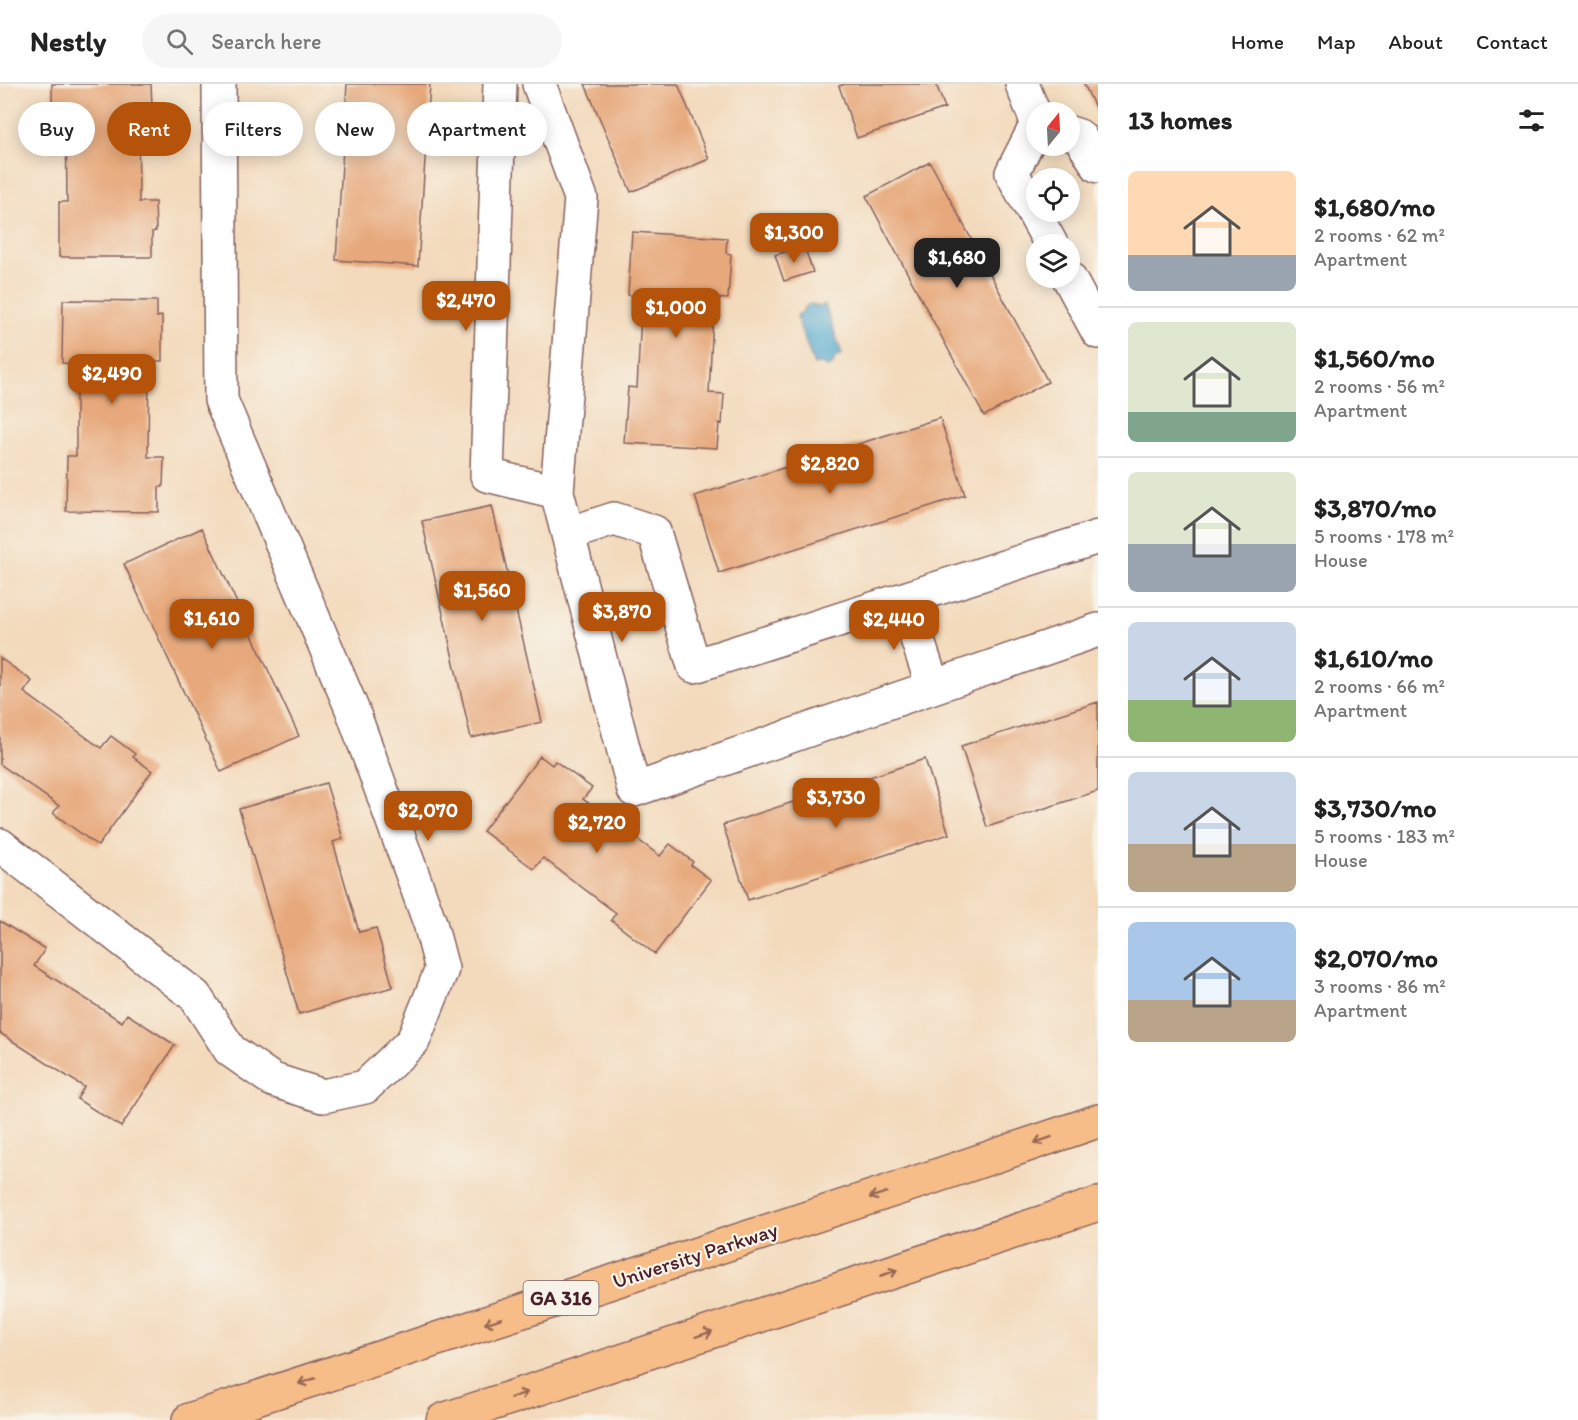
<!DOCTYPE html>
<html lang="en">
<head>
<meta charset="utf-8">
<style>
	:root { --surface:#fff; --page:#f6f6f6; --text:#222; --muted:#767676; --line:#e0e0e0; --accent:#b45309 }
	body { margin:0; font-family:Itim,sans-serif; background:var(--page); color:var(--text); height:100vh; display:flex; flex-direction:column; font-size:22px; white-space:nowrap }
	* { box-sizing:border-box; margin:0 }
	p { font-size:20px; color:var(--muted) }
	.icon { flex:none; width:33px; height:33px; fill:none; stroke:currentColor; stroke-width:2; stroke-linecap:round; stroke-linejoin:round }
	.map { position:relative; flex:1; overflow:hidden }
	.side { display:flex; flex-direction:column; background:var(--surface); width:480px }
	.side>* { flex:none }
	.banner { position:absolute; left:18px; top:18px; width:570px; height:54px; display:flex; gap:12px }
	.needle { width:39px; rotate:18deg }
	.controls { position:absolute; left:1026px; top:18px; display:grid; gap:12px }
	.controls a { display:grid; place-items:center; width:54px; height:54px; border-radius:50%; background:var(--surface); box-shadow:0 3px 15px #0003; font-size:30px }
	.price { position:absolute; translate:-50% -51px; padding:0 14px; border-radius:12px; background:var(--accent); color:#fff; font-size:20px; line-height:39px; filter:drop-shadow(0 2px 3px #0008) }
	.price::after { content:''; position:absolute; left:50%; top:36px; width:18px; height:14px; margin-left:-9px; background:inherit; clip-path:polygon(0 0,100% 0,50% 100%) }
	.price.selected { background:#222; color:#fff }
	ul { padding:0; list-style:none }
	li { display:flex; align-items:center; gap:18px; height:150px; padding:0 30px }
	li+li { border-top:2px solid var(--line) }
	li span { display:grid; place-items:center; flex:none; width:168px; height:120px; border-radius:9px; color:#555 }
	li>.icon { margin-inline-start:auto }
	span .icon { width:72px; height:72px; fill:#fffc; stroke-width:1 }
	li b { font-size:26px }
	h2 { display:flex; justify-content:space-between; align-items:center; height:72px; padding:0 30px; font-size:26px }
	.tag { padding:0 21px; border-radius:27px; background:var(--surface); box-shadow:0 3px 15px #0003; font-size:21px; line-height:54px }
	.tag.selected { background:var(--accent); color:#fff }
	header { display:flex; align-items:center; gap:36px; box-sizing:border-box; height:84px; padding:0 30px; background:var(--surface); border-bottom:2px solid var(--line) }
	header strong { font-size:28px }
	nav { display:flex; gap:33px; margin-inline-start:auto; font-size:21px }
	.search { width:420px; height:54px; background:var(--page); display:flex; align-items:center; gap:15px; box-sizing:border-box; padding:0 21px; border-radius:33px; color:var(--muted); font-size:22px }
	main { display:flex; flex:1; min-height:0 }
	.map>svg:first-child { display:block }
	.water { fill:#52a9cf; stroke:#4e647d; stroke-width:1.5 }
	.building { fill:#e7a97b }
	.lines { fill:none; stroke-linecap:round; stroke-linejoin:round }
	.minor-casing { stroke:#85605e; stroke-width:36 }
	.highway-casing { stroke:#85605e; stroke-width:36 }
	.minor { stroke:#fff; stroke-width:33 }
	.highway { stroke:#f7bd88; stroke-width:33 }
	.oneway { stroke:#986655 }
	.labels { text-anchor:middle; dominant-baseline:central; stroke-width:4.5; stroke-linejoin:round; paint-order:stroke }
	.shield { fill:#f7f3e8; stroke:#7e5f64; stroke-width:1.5 }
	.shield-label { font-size:20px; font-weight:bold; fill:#4a1f2b }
	.street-label { font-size:21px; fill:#4a1f2b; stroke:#f7f3e8 }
</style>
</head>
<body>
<header>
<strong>Nestly</strong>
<div class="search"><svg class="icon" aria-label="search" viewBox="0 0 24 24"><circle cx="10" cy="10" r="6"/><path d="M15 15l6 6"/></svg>Search here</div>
<nav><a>Home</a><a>Map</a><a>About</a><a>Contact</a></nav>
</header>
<main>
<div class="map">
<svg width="1098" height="1336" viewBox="0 0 1098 1336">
	<rect width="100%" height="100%" fill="#f7f3e8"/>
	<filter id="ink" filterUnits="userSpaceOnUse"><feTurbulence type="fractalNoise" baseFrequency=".0167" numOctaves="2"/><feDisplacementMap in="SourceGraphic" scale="12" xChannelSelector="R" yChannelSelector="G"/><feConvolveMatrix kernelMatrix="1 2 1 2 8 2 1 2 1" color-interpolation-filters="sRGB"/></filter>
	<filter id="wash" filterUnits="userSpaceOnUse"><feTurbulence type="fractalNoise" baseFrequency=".008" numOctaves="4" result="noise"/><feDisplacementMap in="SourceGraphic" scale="24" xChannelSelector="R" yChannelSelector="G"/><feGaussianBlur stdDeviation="1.35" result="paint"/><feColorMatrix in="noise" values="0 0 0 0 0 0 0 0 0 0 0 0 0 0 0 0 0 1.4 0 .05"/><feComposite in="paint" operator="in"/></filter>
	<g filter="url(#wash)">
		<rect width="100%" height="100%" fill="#f3dabc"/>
		<!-- water -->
		<path class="water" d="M811,220l8,3 6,-2 17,49 -7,3 -2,7 -6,3 -8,-4 -5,2 -17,-47 1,-4 4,-1c1,-5 4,-7 9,-9z"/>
		<g id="blocks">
			<!-- building -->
			<path class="building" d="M52,0h99l1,23h-14l1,95h16l1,29 -4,1v25h-93v-55h8l-1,-92h-14z
				M347,0h83l-12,182 -82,-6z
				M585,0h93l31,75 -78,33z
				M845,0h91l9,24 -88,30 -18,-52z
				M1084,0h14v30z
				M930,78l118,220 -64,34 -118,-220z
				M632,148l95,6 -1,15 5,1 -3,45 -14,-1 -5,95 15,1 -2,30 -3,-1 -2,25 -93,-5 4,-56 9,1 5,-92 -14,-1z
				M804,162l9,26 -29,9 -9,-26z
				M63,216l94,1v16l5,-1v45h-13l-1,96h16l-1,30h-4v25l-93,-1 1,-55h9v-92l-14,-1z
				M940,334l25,77 -246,78 -24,-77z
				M492,422l50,216 -71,16 -49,-217z
				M202,444l97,208 -78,36 -97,-208z
				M0,574l32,23 -8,11 77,56 10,-12 24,18 -2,3 19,14 -54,75 -45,-33 6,-7 -59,-42z
				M1098,618v89l-111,36 -26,-81z
				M540,672l12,9 3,-4 37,27 -9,11 77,57 10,-12 23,18 -2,3 20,15 -56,74 -44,-34 5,-7 -73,-55 -9,11 -51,-38z
				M925,675l24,75 -201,66 -25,-75z
				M326,699l17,56 -10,3 26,90 17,-4 17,59 -94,27 -60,-205z
				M0,837l45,28 -11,17 88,56 5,-8 48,31 -54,82 -44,-28 7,-12 -84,-54z"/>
		</g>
	</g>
	<g filter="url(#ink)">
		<use href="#blocks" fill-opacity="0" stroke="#85605e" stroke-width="1.5"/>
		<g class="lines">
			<!-- minor casing -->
			<g class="minor-casing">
				<path id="minor" d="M500,0l-13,391 70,17
					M539,0l42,114 -24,294 77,298 464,-160
					M1022,0l14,35
					M1036,42l-24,47 39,71
					M1070,49l9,3 19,30
					M1069,194l29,54
					M568,450l46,-15 40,13 40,134 404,-129
					M904,515l29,88
					M0,761l195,151 35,54 43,30 50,16 42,-9 48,-46 29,-72 -12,-46 -78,-214 -131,-309 -2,-316"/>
			</g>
			<!-- highway casing -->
			<g class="highway-casing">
				<path id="highway" d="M189,1336l744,-243 165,-56
					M443,1336l655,-216"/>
			</g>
			<!-- minor -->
			<use href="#minor" class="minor"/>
			<!-- highway -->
			<use href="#highway" class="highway"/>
		</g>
		<!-- one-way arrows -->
		<defs><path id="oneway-shaft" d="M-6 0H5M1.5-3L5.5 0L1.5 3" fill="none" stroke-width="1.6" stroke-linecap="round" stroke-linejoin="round" transform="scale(1.5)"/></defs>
		<g class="oneway">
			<use href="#oneway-shaft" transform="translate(1043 1056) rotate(161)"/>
			<use href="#oneway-shaft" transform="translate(878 1111) rotate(162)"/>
			<use href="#oneway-shaft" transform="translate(889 1189) rotate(-18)"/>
			<use href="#oneway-shaft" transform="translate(493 1237) rotate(162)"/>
			<use href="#oneway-shaft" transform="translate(704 1250) rotate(-18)"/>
			<use href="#oneway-shaft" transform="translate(307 1297) rotate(162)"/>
			<use href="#oneway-shaft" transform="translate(519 1311) rotate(-18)"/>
		</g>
	</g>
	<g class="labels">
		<!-- shield labels -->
		<rect class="shield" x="523.5" y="1197" width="75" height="34" rx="4.5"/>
		<g class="shield-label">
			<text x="561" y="1214">GA 316</text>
		</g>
		<!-- street labels -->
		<g class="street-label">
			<text transform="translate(695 1171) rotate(-18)">University Parkway</text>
		</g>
	</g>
</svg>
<div class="controls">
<a><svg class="needle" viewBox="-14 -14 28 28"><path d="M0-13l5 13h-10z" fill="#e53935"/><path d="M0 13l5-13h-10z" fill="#767676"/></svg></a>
<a><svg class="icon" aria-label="locate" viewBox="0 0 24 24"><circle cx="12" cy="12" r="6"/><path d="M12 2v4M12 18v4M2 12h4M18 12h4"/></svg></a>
<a><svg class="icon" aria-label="layers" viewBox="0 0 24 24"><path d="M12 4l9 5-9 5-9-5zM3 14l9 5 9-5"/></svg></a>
</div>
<b class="price" style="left:794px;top:180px">$1,300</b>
<b class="price selected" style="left:957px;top:205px">$1,680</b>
<b class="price" style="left:466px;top:248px">$2,470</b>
<b class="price" style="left:676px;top:255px">$1,000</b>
<b class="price" style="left:112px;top:321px">$2,490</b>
<b class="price" style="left:830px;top:411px">$2,820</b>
<b class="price" style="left:482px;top:538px">$1,560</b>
<b class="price" style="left:622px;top:559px">$3,870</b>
<b class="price" style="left:212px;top:566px">$1,610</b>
<b class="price" style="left:894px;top:567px">$2,440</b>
<b class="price" style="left:836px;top:745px">$3,730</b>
<b class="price" style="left:428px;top:758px">$2,070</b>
<b class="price" style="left:597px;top:770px">$2,720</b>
<div class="banner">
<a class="tag">Buy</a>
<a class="tag selected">Rent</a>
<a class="tag">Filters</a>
<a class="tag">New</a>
<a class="tag">Apartment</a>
</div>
</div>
<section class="side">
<h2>13 homes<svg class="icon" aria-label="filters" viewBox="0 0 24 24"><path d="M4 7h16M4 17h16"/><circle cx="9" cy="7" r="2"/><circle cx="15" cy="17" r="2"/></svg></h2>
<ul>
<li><span style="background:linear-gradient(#ffd9b3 70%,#9aa5b1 0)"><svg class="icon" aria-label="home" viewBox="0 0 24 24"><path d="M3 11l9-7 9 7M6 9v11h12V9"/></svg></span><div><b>$1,680/mo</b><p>2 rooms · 62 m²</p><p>Apartment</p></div></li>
<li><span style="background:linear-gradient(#dfe7d0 75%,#7fa58c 0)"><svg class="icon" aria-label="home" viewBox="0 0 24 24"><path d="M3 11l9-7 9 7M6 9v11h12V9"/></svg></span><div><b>$1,560/mo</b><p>2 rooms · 56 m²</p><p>Apartment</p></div></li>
<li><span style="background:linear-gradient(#dfe7d0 60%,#9aa5b1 0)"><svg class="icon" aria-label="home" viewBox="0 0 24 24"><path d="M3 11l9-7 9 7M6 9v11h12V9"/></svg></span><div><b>$3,870/mo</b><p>5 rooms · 178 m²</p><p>House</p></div></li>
<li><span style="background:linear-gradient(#c9d6e8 65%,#8fb573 0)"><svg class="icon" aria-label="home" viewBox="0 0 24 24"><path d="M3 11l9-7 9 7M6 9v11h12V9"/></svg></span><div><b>$1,610/mo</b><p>2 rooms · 66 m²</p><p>Apartment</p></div></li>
<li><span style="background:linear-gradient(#c9d6e8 60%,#b9a48a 0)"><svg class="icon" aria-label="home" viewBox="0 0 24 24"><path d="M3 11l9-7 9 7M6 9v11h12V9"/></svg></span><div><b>$3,730/mo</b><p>5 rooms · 183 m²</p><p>House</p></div></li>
<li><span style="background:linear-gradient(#a9c7e8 65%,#b9a48a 0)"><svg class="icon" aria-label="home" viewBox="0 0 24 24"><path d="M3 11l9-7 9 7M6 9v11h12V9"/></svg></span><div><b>$2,070/mo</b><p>3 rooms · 86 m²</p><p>Apartment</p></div></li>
</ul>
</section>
</main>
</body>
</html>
